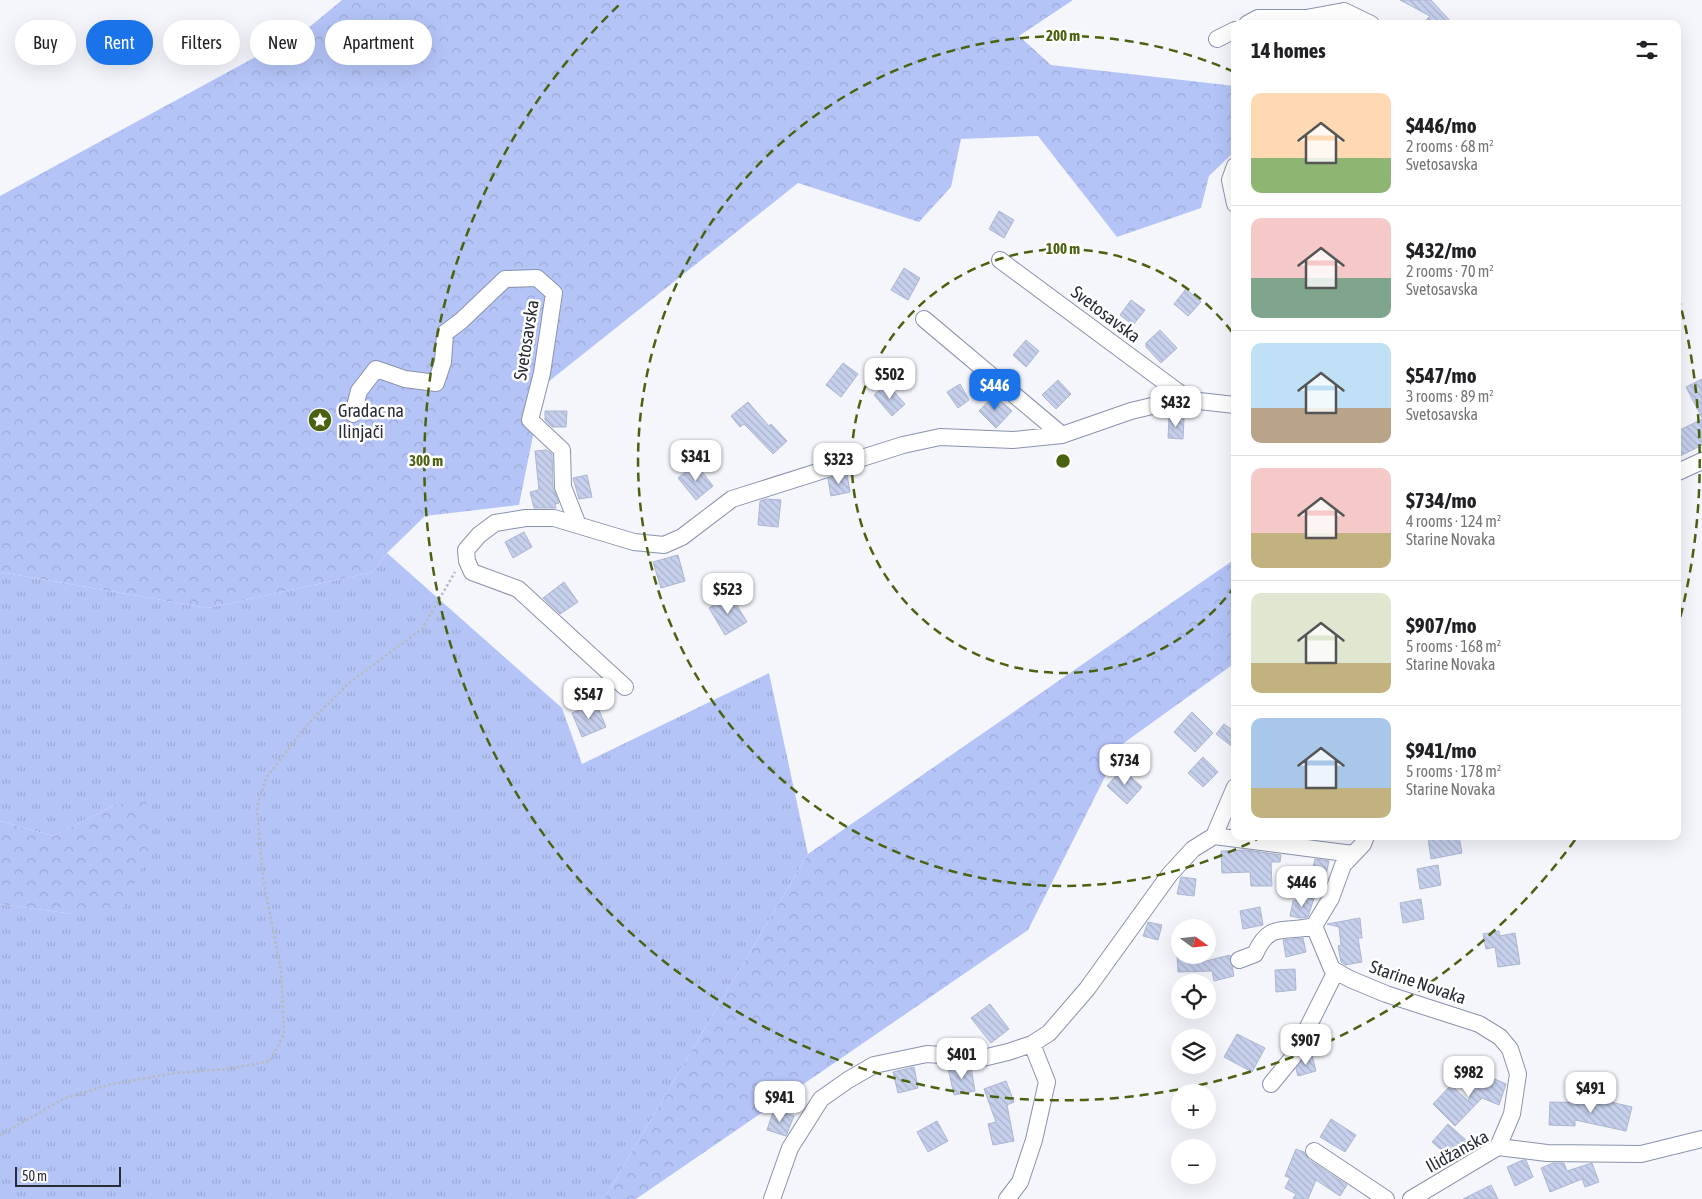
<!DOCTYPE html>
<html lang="en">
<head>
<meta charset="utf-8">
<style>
	:root { --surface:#fff; --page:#f2f2f2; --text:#202124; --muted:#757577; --line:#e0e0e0; --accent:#1a73e8 }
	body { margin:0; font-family:"Asap Condensed",sans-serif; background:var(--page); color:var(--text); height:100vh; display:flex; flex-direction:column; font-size:19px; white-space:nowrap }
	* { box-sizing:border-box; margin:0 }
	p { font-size:16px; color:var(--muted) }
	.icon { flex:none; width:28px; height:28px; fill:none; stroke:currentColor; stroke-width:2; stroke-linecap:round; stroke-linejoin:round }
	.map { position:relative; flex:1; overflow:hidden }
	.details { position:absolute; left:1231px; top:20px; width:450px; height:820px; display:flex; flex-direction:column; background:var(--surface); border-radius:10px; box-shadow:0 5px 20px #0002 }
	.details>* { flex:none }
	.top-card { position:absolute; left:15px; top:20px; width:475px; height:45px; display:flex; gap:10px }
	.needle { width:32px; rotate:105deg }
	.controls { position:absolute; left:1171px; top:919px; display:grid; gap:10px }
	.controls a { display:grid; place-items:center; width:45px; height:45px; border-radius:50%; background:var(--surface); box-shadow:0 5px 20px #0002; font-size:25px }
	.scale { position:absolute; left:15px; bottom:12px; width:106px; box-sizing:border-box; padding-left:5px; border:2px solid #282c36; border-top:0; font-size:14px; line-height:18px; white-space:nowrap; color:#282c36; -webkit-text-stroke:4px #fff; paint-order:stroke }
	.price { position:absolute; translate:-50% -42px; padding:0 11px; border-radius:10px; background:#fff; color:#222; font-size:16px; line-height:32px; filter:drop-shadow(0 1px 2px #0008) }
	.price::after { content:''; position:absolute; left:50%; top:30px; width:15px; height:11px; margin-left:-8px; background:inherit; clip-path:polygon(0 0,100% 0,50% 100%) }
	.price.active { background:var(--accent); color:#fff }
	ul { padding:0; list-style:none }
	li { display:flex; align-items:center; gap:15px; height:125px; padding:0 20px }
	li+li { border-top:1px solid var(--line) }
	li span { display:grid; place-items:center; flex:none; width:140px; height:100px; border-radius:10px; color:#555 }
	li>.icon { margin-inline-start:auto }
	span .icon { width:60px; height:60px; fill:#fffc; stroke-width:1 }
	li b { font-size:21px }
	h2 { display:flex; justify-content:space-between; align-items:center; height:60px; padding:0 20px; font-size:21px }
	.chip { padding:0 18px; border-radius:22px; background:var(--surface); box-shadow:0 5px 20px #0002; font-size:18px; line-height:45px }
	.chip.active { background:var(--accent); color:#fff }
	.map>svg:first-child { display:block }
	.grass { fill:url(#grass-tufts) }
	.forest { fill:url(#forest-crowns) }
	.building { fill:url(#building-back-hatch); stroke:#adb6d1 }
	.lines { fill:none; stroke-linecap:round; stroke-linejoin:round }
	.minor-casing { stroke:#8992ac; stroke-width:18 }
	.path { stroke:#b7b9c0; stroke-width:2.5; stroke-dasharray:2.5 2.5; stroke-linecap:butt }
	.minor { stroke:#fff; stroke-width:16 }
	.ring { fill:none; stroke:#4a6210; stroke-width:2.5; stroke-dasharray:9 6 }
	.labels { text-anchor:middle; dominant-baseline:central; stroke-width:5; stroke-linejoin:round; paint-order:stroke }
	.street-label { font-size:18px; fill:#282c36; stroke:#fff }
	.poi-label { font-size:18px; fill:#282c36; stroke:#fff; text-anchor:start }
	.centre { fill:#4a6210; stroke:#fff; stroke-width:2.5 }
	.ring-label { font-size:15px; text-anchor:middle; font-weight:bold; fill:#4a6210; stroke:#fff; stroke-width:5; stroke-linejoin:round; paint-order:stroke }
</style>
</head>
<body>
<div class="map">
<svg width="1702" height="1199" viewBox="0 0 1702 1199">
	<defs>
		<pattern id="grass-tufts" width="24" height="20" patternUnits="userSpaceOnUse" patternTransform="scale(1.25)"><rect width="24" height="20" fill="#b4c4f7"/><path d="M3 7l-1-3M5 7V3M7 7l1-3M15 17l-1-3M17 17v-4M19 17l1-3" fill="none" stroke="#9ba9d4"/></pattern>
		<pattern id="forest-crowns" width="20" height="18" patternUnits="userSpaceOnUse" patternTransform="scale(1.25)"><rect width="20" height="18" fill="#b4c4f7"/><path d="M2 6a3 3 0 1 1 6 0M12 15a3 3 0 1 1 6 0" fill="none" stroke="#9ba9d4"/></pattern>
		<pattern id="building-back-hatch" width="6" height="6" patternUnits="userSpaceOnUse" patternTransform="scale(1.25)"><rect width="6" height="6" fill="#c6d0ec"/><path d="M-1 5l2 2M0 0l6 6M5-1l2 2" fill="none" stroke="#aab3cb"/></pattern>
	</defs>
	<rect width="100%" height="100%" fill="#f4f6fc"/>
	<!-- grass -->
	<path class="grass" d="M387,553l175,155 20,56 187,-91 39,181 -204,345h-604v-295l73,10 42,-109 -62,31 -53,-15v-249l208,36 165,-36z"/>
	<!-- forest -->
	<path class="forest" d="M342,0h731l-54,36 32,29 184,21v65l-26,25 -8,32 -84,29 -79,-101 -77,3 -10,48 -32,35 -121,-39 -255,203 -24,119 -94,11 -38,37 -14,19 -165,36 -208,-36v-376l307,-167z
		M1235,559v104l-114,82 -93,185 -392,269h-32l204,-345z
		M146,799l6,46 -29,63 -50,6 -73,-10v-83l53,15 62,-31z"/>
	<!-- building -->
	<path class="building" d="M1400,0h31l22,24h-31l8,-8z
		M999,211l15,9 -10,18 -15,-9z
		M904,268l16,10 -12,22 -17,-10z
		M1186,289l15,13 -13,14 -14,-12z
		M1131,300l14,10 -12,15 -13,-10z
		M1160,330l17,18 -16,15 -15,-16v-4z
		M1026,340l13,11 -13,16 -13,-12z
		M843,363l15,11 -17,23 -15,-12z
		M1702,379v39l-16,-31z
		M1058,380l13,14 -15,15 -14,-14z
		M887,384l18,20 -13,12 -18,-21z
		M960,384l9,16 -11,8 -11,-16z
		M994,395l18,16 -16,17 -17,-17z
		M748,402l21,24 2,-2 16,17 -14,13 -29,-30 -4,3 -9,-11z
		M545,411h22l-1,16h-14l-7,-7z
		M1169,418l15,1 -1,20 -15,-1z
		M1702,419v26l-24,12v-26z
		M547,450l5,4 1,34 6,15 -4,1 1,4h-22l-4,-16 9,-2 -4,-39z
		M696,464l17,22 -17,14 -18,-22z
		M847,474l3,18 -19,4 -3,-17z
		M587,475l5,22 -13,2 -6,-21z
		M766,499l15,1 -3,27 -20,-2 2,-24z
		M524,532l8,15 -19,11 -8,-16z
		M678,555l7,26 -24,7 -8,-26z
		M564,582l14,20 -18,12 -17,-16z
		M730,594l17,28 -22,13 -16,-27z
		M596,703l10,24 -24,10 -10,-24z
		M1192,712l21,21 -18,19 -21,-20z
		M1224,724l11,8v17l-19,-15z
		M1203,757l15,15 -15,15 -15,-14z
		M1122,769l20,18 -15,17 -20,-18z
		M1436,836h23l3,17 -31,6 -3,-21z
		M1246,850l35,5 -1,7h-9l1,24h-21l-1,-14 -28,1 -1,-22z
		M1315,859l14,2 -3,14 -14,-3z
		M1438,865l3,20 -21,4 -3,-20z
		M1181,877l15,2 -2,17 -17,-2z
		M1314,898l-6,19 -8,1 -10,-2 3,-15z
		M1421,899l3,20 -21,4 -3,-20z
		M1260,907l3,18 -20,4 -3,-18z
		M1360,918l2,20h-4l4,24 -17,3 -4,-3 -3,-16 3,-1 -2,-18 -12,-3z
		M1148,922l14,3 -4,15 -15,-4z
		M1499,931l1,5 15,-3 5,31 -22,3 -3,-20 -9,2 -3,-15z
		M1303,938l3,14 -20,5 -3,-17z
		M1177,955h21v8l32,-8 4,21 -20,5 -2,-10 -34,1z
		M1295,969l1,21 -20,2 -1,-22z
		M990,1004l19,25 -18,14 -20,-25z
		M1237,1034l28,14 -13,24 -28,-15z
		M1312,1055l4,16 -18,5 -2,-7 8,-12z
		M957,1066l14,1 4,24 -21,4 -6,-27z
		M914,1067l4,21 -20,5 -5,-21z
		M1479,1072l27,12 -7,21 -17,-7 -27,28 -22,-22 18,-19 17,16z
		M1006,1081l8,21 -7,3 7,36 -21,4 -5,-21 8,-2 -12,-33z
		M1594,1098l38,9 -6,24 -51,-11v6l-26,-1 1,-23 43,1z
		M774,1109l20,7 -8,20 -19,-6z
		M1331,1119l25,16 -11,17 -25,-15z
		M937,1121l11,20 -20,11 -11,-20z
		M1448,1124l19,17 -15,18 -20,-17z
		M1296,1149l8,3 4,7 39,26 -7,11 -24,-16 -8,19h-15l3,-5 -11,-6 5,-10 -5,-2z
		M1523,1160h3l7,17 -18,9 -8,-19z
		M1553,1163h11l3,8 25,-8 7,19 -14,5 -3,-8 -32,13 -9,-24z
		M1491,1185l7,14h-35z"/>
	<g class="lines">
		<!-- minor casing -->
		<g class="minor-casing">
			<path id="minor" d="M1338,19l6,-8 27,13
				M1247,24l11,-6h48l38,-7
				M1217,39l18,-9
				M1235,166l-5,14 5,24
				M1000,260l189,140
				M924,319l138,116
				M353,414l6,-23 17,-22 29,10 31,4 7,-21 2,-29 16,-12 44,-42 32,-1 17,15 -12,80 -12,47 32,30 1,37 15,38
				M1678,472l24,-11
				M625,687l-107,-98 -46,-17 -5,-11 -1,-11 13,-15 16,-12 31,-5h28l80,24 30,3 18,-8 50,-38 171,-54 37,-8 73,3 49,-5 69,-24 50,-12 54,6
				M1214,836l139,18
				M1366,836l-3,8 -20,21 -12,33 -17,28 18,43 18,10 36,15 93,30 21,13 10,12 8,25 -6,40 -14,33
				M1239,960l16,-6c15,-34 30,-20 59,-28
				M1271,1084l22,-27 43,-86
				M1314,1151l72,48
				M772,1199l18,-51 31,-49 27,-19 26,-15 53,-11 56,4 25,-6 24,-8 17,-11 38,-44 83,-115 23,-25 21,-13 21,-49
				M1007,1199l13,-17 14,-42 13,-58 -15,-38
				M1411,1199l87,-52 49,6 94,1 61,-15"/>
		</g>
		<!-- path -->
		<path class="path" d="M0,1135l63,-36 45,-14 67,-12 53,-4 42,-8 14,-27 -3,-63 -18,-93 -6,-71 9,-29 40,-52 43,-43 73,-54 33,-57"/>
		<!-- minor -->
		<use href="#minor" class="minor"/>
	</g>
	<!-- distance rings -->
	<g class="ring">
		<path d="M1235 586A212 212 0 1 1 1235 336"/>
		<path d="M1263 836A425 425 0 1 1 1232 71"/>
		<path d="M1575 840A637 637 0 1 1 621 3M1678 296A637 637 0 0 1 1678 626"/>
	</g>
	<!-- icons -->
	<defs>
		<g id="sight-disc" transform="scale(1.25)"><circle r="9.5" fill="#4a6210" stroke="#fff"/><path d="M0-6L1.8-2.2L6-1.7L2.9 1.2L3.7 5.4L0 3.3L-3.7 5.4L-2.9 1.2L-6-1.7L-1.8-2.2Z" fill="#fff"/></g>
	</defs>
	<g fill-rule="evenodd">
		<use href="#sight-disc" x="320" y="420"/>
	</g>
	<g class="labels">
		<!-- street labels -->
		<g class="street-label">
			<text transform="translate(1106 314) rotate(37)">Svetosavska</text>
			<text transform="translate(526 340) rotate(-81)">Svetosavska</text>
			<text transform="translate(1418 982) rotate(19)">Starine Novaka</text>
			<text transform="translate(1457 1151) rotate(-29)">Ilidžanska</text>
		</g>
		<!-- poi labels -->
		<g class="poi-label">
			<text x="338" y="410">Gradac na<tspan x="338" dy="21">Ilinjači</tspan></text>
		</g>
	</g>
	<circle cx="1063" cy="461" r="8" class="centre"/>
	<g class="ring-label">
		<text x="1063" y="41">200 m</text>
		<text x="1063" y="254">100 m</text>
		<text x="426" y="466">300 m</text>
	</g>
</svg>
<div class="controls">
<a><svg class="needle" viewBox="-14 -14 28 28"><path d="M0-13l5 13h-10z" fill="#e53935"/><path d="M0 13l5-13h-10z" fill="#757577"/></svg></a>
<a><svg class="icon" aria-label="locate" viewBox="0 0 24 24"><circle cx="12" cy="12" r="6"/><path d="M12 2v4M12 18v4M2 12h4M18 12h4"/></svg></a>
<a><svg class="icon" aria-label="layers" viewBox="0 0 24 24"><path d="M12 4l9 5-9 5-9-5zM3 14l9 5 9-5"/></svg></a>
<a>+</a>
<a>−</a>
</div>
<div class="scale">50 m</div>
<b class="price" style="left:890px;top:400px">$502</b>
<b class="price active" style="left:995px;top:411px">$446</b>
<b class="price" style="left:1176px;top:428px">$432</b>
<b class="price" style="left:696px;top:482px">$341</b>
<b class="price" style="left:839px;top:485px">$323</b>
<b class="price" style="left:728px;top:615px">$523</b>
<b class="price" style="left:589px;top:720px">$547</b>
<b class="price" style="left:1125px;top:786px">$734</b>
<b class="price" style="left:1302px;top:908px">$446</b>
<b class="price" style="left:1306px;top:1066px">$907</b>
<b class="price" style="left:962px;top:1080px">$401</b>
<b class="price" style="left:1469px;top:1098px">$982</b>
<b class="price" style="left:1591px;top:1114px">$491</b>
<b class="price" style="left:780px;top:1123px">$941</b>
<div class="top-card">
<a class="chip">Buy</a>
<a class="chip active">Rent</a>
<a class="chip">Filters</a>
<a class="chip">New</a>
<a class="chip">Apartment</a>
</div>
<section class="details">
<h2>14 homes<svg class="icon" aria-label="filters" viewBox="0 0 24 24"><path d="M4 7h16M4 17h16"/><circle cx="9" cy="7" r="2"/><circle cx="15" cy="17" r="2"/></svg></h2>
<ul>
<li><span style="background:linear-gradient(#ffd9b3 65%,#8fb573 0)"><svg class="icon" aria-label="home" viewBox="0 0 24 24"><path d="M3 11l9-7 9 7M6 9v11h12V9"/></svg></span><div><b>$446/mo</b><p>2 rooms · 68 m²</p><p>Svetosavska</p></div></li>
<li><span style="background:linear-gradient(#f6c9c9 60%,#7fa58c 0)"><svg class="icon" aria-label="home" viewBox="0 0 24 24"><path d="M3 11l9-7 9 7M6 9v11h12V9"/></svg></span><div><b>$432/mo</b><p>2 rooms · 70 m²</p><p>Svetosavska</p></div></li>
<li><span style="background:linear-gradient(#bfe0f5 65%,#b9a48a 0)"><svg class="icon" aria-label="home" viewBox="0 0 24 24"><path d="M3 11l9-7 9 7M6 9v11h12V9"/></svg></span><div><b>$547/mo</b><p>3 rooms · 89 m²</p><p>Svetosavska</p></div></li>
<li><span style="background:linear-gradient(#f6c9c9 65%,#c2b280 0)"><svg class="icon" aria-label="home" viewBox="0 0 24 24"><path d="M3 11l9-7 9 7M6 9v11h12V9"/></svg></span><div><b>$734/mo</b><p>4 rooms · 124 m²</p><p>Starine Novaka</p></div></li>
<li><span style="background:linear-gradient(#dfe7d0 70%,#c2b280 0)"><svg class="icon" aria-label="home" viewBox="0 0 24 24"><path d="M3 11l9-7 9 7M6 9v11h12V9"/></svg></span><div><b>$907/mo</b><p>5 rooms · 168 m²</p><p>Starine Novaka</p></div></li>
<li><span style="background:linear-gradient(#a9c7e8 70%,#c2b280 0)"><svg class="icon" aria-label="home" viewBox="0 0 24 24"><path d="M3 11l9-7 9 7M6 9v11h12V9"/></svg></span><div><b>$941/mo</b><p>5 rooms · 178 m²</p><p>Starine Novaka</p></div></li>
</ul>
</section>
</div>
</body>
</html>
